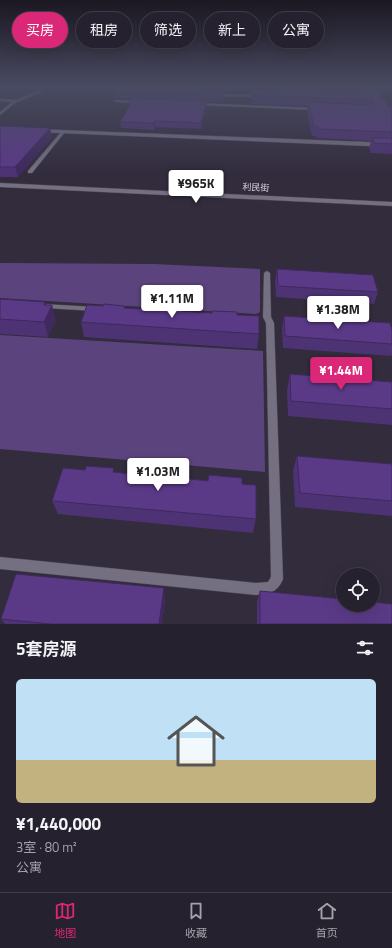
<!DOCTYPE html>
<html lang="zh">
<head>
<meta charset="utf-8">
<style>
	:root { --surface:#26212e; --page:#322e3a; --text:#f1f3f6; --muted:#a4a3aa; --line:#423e4a; --accent:#db2777 }
	body { margin:0; font-family:"Titillium Web","Noto Sans SC",sans-serif; background:var(--page); color:var(--text); height:100vh; display:flex; flex-direction:column; font-size:15px; white-space:nowrap }
	* { box-sizing:border-box; margin:0 }
	p { font-size:13px; color:var(--muted) }
	.icon { flex:none; width:22px; height:22px; fill:none; stroke:currentColor; stroke-width:2; stroke-linecap:round; stroke-linejoin:round }
	.map { position:relative; height:624px; overflow:hidden }
	.panel { display:flex; flex-direction:column; background:var(--surface); flex:1 }
	.panel>* { flex:none }
	.hud { position:absolute; left:12px; top:12px; width:368px; height:36px; display:flex; gap:8px }
	.fabs { position:absolute; left:336px; top:568px; display:grid; gap:8px }
	.fabs a { display:grid; place-items:center; width:44px; height:44px; border-radius:50%; background:var(--surface); box-shadow:0 4px 16px #0002,0 0 0 1px var(--line); font-size:20px }
	.price { position:absolute; translate:-50% -34px; padding:0 9px; border-radius:4px; background:#fff; color:#222; font-size:13px; line-height:26px; filter:drop-shadow(0 1px 2px #0008) }
	.price::after { content:''; position:absolute; left:50%; top:24px; width:12px; height:9px; margin-left:-6px; background:inherit; clip-path:polygon(0 0,100% 0,50% 100%) }
	.price.active { background:var(--accent); color:#fff }
	ul { padding:0; list-style:none }
	li { display:grid; align-content:center; gap:8px; height:212px; padding:0 16px }
	li span { display:grid; place-items:center; height:124px; border-radius:6px; color:#555 }
	li>.icon { margin-inline-start:auto }
	span .icon { width:72px; height:72px; fill:#fffc; stroke-width:1 }
	li b { font-size:17px }
	h2 { display:flex; justify-content:space-between; align-items:center; height:48px; padding:0 16px; font-size:17px }
	.pill { padding:0 14px; border-radius:18px; background:var(--surface); box-shadow:0 4px 16px #0002,0 0 0 1px var(--line); font-size:14px; line-height:36px }
	.pill.active { background:var(--accent); color:#fff }
	.dock { display:flex; justify-content:space-around; align-items:center; height:56px; border-top:1px solid var(--line); background:var(--surface); font-size:11px; color:var(--muted) }
	.dock a { display:grid; justify-items:center; gap:2px }
	.dock .active { color:var(--accent) }
	.map>svg:first-child { display:block }
	.green { fill:#5b447e }
	.lines { fill:none; stroke-linecap:round; stroke-linejoin:round }
	.service-casing { stroke:#4c4755; stroke-width:1 }
	.minor-casing { stroke:#4c4755; stroke-width:1 }
	.service { fill:#756f82; fill-rule:evenodd }
	.minor { fill:#756f82; fill-rule:evenodd }
	.wall { fill:#4d3274 }
	.shaded-wall { fill:#3f295e }
	.building { fill:#5a3a87; stroke:#3f295e }
	.labels { text-anchor:middle; dominant-baseline:central; stroke-width:3; stroke-linejoin:round; paint-order:stroke }
	.far-street-label { font-size:9px; fill:#dcd9e4; stroke:#322c3d }
</style>
</head>
<body>
<div class="map">
<svg width="392" height="624" viewBox="0 0 392 624">
	<rect width="100%" height="100%" fill="#322c3d"/>
	<!-- green -->
	<path class="green" d="M0,263l154,1 106,5v43l-4,2 -256,-16z
		M0,335l263,16 2,121 -265,-23z"/>
	<g class="lines">
		<!-- service casing -->
		<g class="service-casing">
			<path id="service" d="M0,86l41,1 5,-1 -7,7 -24,10 -15,12v-3l12,-10 -12,-1v-2l16,1 21,-9 2,-2 -39,-1z
				M301,86h4l1,13 -3,-1z
				M214,94l46,1 2,1 -2,1 -45,-1z
				M114,100l25,1 2,1 -2,1 -24,-1z
				M196,103l121,5 2,1 -2,1 -120,-5z
				M62,131l3,1 -33,41h-4v-2z
				M267,271l3,2 1,44 3,6 9,256c-6,14 -13,14 -27,16l-256,-26v-12l256,26 12,-1 3,-5 -5,-254 -3,-6 1,-44z
				M42,304l54,3 3,2 -3,2 -52,-3 -3,-2z"/>
		</g>
		<!-- minor casing -->
		<g class="minor-casing">
			<path id="minor" d="M37,129l355,14v4l-357,-15v-2z
				M0,183l392,19v4l-392,-19z"/>
		</g>
		<!-- service -->
		<use href="#service" class="service"/>
		<!-- minor -->
		<use href="#minor" class="minor"/>
	</g>
	<!-- wall -->
	<path class="wall" d="M118,86h108l-1,7h-1l-1,9h-16v5l-6,22 -46,-2 -1,3 -33,-2 -1,-6 9,-15v-4l3,-4 -18,-1 -1,-6z
		M252,86h50v6h5l-2,-6h70l13,20h4v48l-21,-1 -2,-5 2,-7 -54,-3 -1,-2h-4l-5,-25 1,-5 -57,-2z
		M0,126l52,11 -34,40h-18z
		M277,269l101,23 -4,12 -98,-7 -1,-16z
		M0,299l45,3 1,3 10,15 -8,17 -48,-3z
		M103,306h21l1,2 112,7 22,19 -2,15 -173,-12 -3,-15z
		M284,316l108,14v24l-1,2 -108,-8 -1,-20z
		M290,374l102,8v43l-104,-9 -1,-26z
		M297,456l95,8v52l-97,-9 -2,-37z
		M115,472l25,3 32,-2v4l70,7 14,35 -3,14 -195,-19 -6,-13z
		M260,591l132,33h-135v-22z
		M165,600l-3,24h-157l-4,-5z"/>
	<!-- shaded-wall -->
	<path class="shaded-wall" d="M167,86h3v4l-4,-3z
		M207,101v6l-6,22v-6z
		M155,121v6l-1,3v-7z
		M50,128l2,9 -34,40 -3,-10z
		M45,302l3,11 4,-8 4,15 -8,17 -4,-15v-17z
		M164,588l1,12 -3,24h-3z"/>
	<!-- building -->
	<path class="building" d="M118,86h49l-1,1 4,3 54,2 -1,4 -110,-4z
		M208,86h17v1z
		M277,86h25v1z
		M309,86h66l13,20h4v26l-74,-3v-3h-4l-6,-24 62,3 4,-3 -4,-2 -118,-5v-5l107,4 3,-3 -3,-2 -49,-2z
		M132,98l75,3 -6,22 -46,-2 -1,2 -34,-1 11,-19h-2z
		M0,126l50,2 -35,39h-15z
		M372,138h20v6l-18,-1z
		M277,269l96,6 5,17 -100,-6z
		M0,299l45,3 -1,3h8l-8,17 -44,-3z
		M104,304l20,2v2l35,2v-2l23,1 -1,2 31,2 1,-2 24,1v3l22,1v18l-178,-12 6,-17 16,1z
		M284,316l106,7 2,7v14l-107,-8z
		M290,374l102,8v27l-101,-8z
		M297,456l95,8v37l-92,-8z
		M86,466l28,2 -1,4 27,3 1,-5 31,3 -1,4 37,4 1,-6 33,3v6l14,1v34l-204,-18 11,-33 22,2z
		M16,574l148,14 -5,36h-108l-50,-5z
		M260,591l83,8v6h30v-3l19,2v20h-132z"/>
	<!-- sky -->
	<linearGradient id="sky" x2="0" y2="1"><stop stop-color="#1c1822"/><stop offset="0.5" stop-color="#494b62"/><stop offset="1" stop-color="#494b62" stop-opacity="0"/></linearGradient>
	<rect width="392" height="173" fill="url(#sky)"/>
	<g class="labels">
		<!-- far-street labels -->
		<g class="far-street-label">
			<text transform="translate(256 187) rotate(3)">利民街</text>
		</g>
	</g>
</svg>
<div class="fabs">
<a><svg class="icon" aria-label="locate" viewBox="0 0 24 24"><circle cx="12" cy="12" r="6"/><path d="M12 2v4M12 18v4M2 12h4M18 12h4"/></svg></a>
</div>
<b class="price" style="left:196px;top:204px">¥965K</b>
<b class="price" style="left:172px;top:319px">¥1.11M</b>
<b class="price" style="left:338px;top:330px">¥1.38M</b>
<b class="price active" style="left:341px;top:391px">¥1.44M</b>
<b class="price" style="left:158px;top:492px">¥1.03M</b>
<div class="hud">
<a class="pill active">买房</a>
<a class="pill">租房</a>
<a class="pill">筛选</a>
<a class="pill">新上</a>
<a class="pill">公寓</a>
</div>
</div>
<section class="panel">
<h2>5套房源<svg class="icon" aria-label="filters" viewBox="0 0 24 24"><path d="M4 7h16M4 17h16"/><circle cx="9" cy="7" r="2"/><circle cx="15" cy="17" r="2"/></svg></h2>
<ul>
<li><span style="background:linear-gradient(#bfe0f5 65%,#c2b280 0)"><svg class="icon" aria-label="home" viewBox="0 0 24 24"><path d="M3 11l9-7 9 7M6 9v11h12V9"/></svg></span><div><b>¥1,440,000</b><p>3室 · 80 m²</p><p>公寓</p></div></li>
</ul>
</section>
<nav class="dock">
<a class="active"><svg class="icon" aria-label="map" viewBox="0 0 24 24"><path d="M3 6l6-2 6 2 6-2v14l-6 2-6-2-6 2zM9 4v14M15 6v14"/></svg>地图</a>
<a><svg class="icon" aria-label="saved" viewBox="0 0 24 24"><path d="M7 4h10v16l-5-4-5 4z"/></svg>收藏</a>
<a><svg class="icon" aria-label="home" viewBox="0 0 24 24"><path d="M3 11l9-7 9 7M6 9v11h12V9"/></svg>首页</a>
</nav>
</body>
</html>
